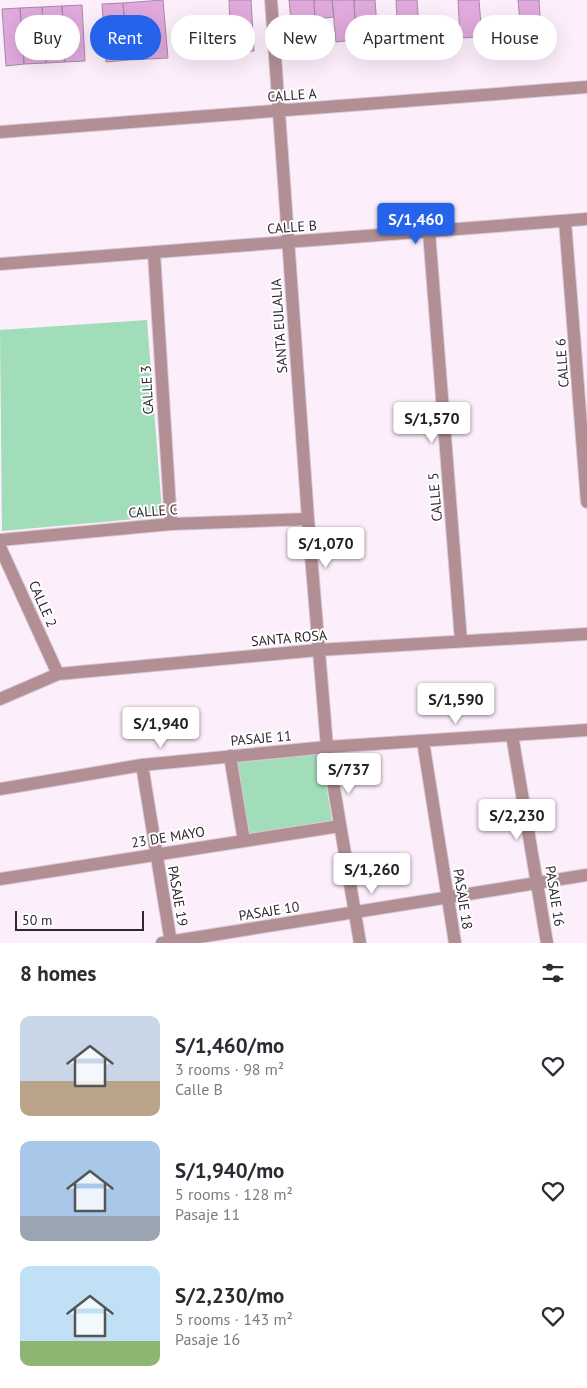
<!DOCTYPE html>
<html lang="en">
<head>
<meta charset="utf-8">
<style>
	:root { --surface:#fff; --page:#f7f7f7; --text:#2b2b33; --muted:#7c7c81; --accent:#2563eb }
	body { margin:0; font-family:"PT Sans",sans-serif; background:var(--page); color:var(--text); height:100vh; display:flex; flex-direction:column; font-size:19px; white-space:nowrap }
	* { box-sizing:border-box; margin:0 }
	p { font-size:16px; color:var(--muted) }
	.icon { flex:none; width:28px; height:28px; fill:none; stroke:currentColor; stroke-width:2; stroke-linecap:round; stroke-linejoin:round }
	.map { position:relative; height:943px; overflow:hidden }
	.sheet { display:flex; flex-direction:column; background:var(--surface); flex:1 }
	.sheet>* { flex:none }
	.banner { position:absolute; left:15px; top:15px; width:558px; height:45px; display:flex; gap:10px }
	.scale { position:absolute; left:15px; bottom:12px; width:129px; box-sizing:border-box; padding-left:5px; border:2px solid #302830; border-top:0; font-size:14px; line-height:18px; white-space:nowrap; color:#302830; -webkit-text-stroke:4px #fff; paint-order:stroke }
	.price { position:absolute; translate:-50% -42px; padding:0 11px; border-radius:5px; background:#fff; color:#222; font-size:16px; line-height:32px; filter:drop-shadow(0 1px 2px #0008) }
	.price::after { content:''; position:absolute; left:50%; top:30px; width:15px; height:11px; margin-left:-8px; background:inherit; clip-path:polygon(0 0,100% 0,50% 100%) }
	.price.active { background:var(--accent); color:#fff }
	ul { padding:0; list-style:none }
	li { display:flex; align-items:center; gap:15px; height:125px; padding:0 20px }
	li span { display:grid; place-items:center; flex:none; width:140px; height:100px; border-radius:10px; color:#555 }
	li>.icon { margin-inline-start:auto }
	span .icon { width:60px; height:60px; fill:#fffc; stroke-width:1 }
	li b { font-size:21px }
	h2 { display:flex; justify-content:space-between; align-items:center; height:60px; padding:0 20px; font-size:21px }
	.pill { padding:0 18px; border-radius:22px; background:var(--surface); box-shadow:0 5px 20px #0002; font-size:18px; line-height:45px }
	.pill.active { background:var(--accent); color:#fff }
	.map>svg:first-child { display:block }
	.green { fill:#a1ddb9 }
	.building { fill:#e1a9dd; stroke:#a28da1 }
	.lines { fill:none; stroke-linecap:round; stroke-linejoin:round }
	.street-casing { stroke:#d8cad6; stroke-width:14 }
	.street { stroke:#b28f94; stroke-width:12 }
	.labels { text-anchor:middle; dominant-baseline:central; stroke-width:4; stroke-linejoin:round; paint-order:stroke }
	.street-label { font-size:14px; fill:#302830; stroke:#fff }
</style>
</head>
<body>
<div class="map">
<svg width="587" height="943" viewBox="0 0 587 943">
	<rect width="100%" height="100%" fill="#fdeefb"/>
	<!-- green -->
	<path class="green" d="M147,320l15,191 -4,6 -156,14 -2,-201z
		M321,753l11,68 -84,13 -12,-74z"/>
	<!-- building -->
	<path class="building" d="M163,0l5,58 -40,2 -5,-57z
		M229,0h22l3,51 -23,1z
		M289,0h25l1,19 -24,2z
		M314,0h18l2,17 -19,2z
		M332,0h22l2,40 -20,2z
		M354,0h21l3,39 -22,1z
		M396,0h21l3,40 -22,1z
		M458,0h21l3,37 -22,1z
		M518,0h21l2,33 -20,1z
		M123,3l5,57 -22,2 -4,-58z
		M82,5l3,56 -20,1 -3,-56z
		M62,6l3,56 -19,1 -4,-56z
		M42,7l4,56 -22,1 -4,-56z
		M20,8l4,56 -18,2 -4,-57z"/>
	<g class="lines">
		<!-- street casing -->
		<g class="street-casing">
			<path id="street" d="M271,0l37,519 19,228 33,196
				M0,132l587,-45
				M565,221l22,281
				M429,232l32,409
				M154,253l17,271
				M0,264l587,-45
				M0,540l171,-16 137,-5
				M0,547l58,127
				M0,699l58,-25 260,-24 269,-16
				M512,735l35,208
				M423,741l32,202
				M230,756l14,85
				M142,765l29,178
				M0,789l142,-24 185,-18 260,-17
				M0,879l340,-53
				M162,943l425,-68"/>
		</g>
		<!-- street -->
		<use href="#street" class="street"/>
	</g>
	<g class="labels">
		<!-- street labels -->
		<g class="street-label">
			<text transform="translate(292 95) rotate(-4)">CALLE A</text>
			<text transform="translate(292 227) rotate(-4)">CALLE B</text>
			<text transform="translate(279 326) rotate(-94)">SANTA EULALIA</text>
			<text transform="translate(562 363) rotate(-94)">CALLE 6</text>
			<text transform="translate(147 390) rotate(-93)">CALLE 3</text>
			<text transform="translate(435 497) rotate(-95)">CALLE 5</text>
			<text transform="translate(153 511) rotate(-4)">CALLE C</text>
			<text transform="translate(43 604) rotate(66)">CALLE 2</text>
			<text transform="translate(289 638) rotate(-5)">SANTA ROSA</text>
			<text transform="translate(261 738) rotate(-5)">PASAJE 11</text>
			<text transform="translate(168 837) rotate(-9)">23 DE MAYO</text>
			<text transform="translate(178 896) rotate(80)">PASAJE 19</text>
			<text transform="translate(555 896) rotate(81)">PASAJE 16</text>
			<text transform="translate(463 899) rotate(81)">PASAJE 18</text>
			<text transform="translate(269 911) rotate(-9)">PASAJE 10</text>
		</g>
	</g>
</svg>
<div class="scale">50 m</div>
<b class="price active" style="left:416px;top:245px">S/1,460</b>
<b class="price" style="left:432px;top:444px">S/1,570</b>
<b class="price" style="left:326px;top:569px">S/1,070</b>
<b class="price" style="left:456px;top:725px">S/1,590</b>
<b class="price" style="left:161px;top:749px">S/1,940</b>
<b class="price" style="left:349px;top:795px">S/737</b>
<b class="price" style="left:517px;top:841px">S/2,230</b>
<b class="price" style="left:372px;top:895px">S/1,260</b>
<div class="banner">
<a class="pill">Buy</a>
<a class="pill active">Rent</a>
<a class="pill">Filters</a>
<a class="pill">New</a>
<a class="pill">Apartment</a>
<a class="pill">House</a>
</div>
</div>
<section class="sheet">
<h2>8 homes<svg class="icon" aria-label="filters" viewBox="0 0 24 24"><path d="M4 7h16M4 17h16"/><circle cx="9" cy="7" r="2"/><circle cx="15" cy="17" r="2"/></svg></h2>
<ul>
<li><span style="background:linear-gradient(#c9d6e8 65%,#b9a48a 0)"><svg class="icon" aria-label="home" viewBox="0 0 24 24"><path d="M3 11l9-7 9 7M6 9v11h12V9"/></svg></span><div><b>S/1,460/mo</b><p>3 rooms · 98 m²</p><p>Calle B</p></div><svg class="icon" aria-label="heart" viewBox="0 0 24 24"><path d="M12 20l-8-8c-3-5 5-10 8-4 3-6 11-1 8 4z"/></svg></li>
<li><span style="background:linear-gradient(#a9c7e8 75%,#9aa5b1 0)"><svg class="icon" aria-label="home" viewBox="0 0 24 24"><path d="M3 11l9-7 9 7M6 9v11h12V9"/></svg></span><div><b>S/1,940/mo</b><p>5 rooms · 128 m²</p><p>Pasaje 11</p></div><svg class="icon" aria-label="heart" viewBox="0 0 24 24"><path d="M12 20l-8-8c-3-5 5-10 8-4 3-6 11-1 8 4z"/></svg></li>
<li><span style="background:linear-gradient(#bfe0f5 75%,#8fb573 0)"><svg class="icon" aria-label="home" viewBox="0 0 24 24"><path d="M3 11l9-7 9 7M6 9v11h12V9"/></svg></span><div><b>S/2,230/mo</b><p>5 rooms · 143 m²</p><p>Pasaje 16</p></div><svg class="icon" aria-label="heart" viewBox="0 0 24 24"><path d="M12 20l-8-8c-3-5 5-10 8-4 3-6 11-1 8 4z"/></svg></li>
</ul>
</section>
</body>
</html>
